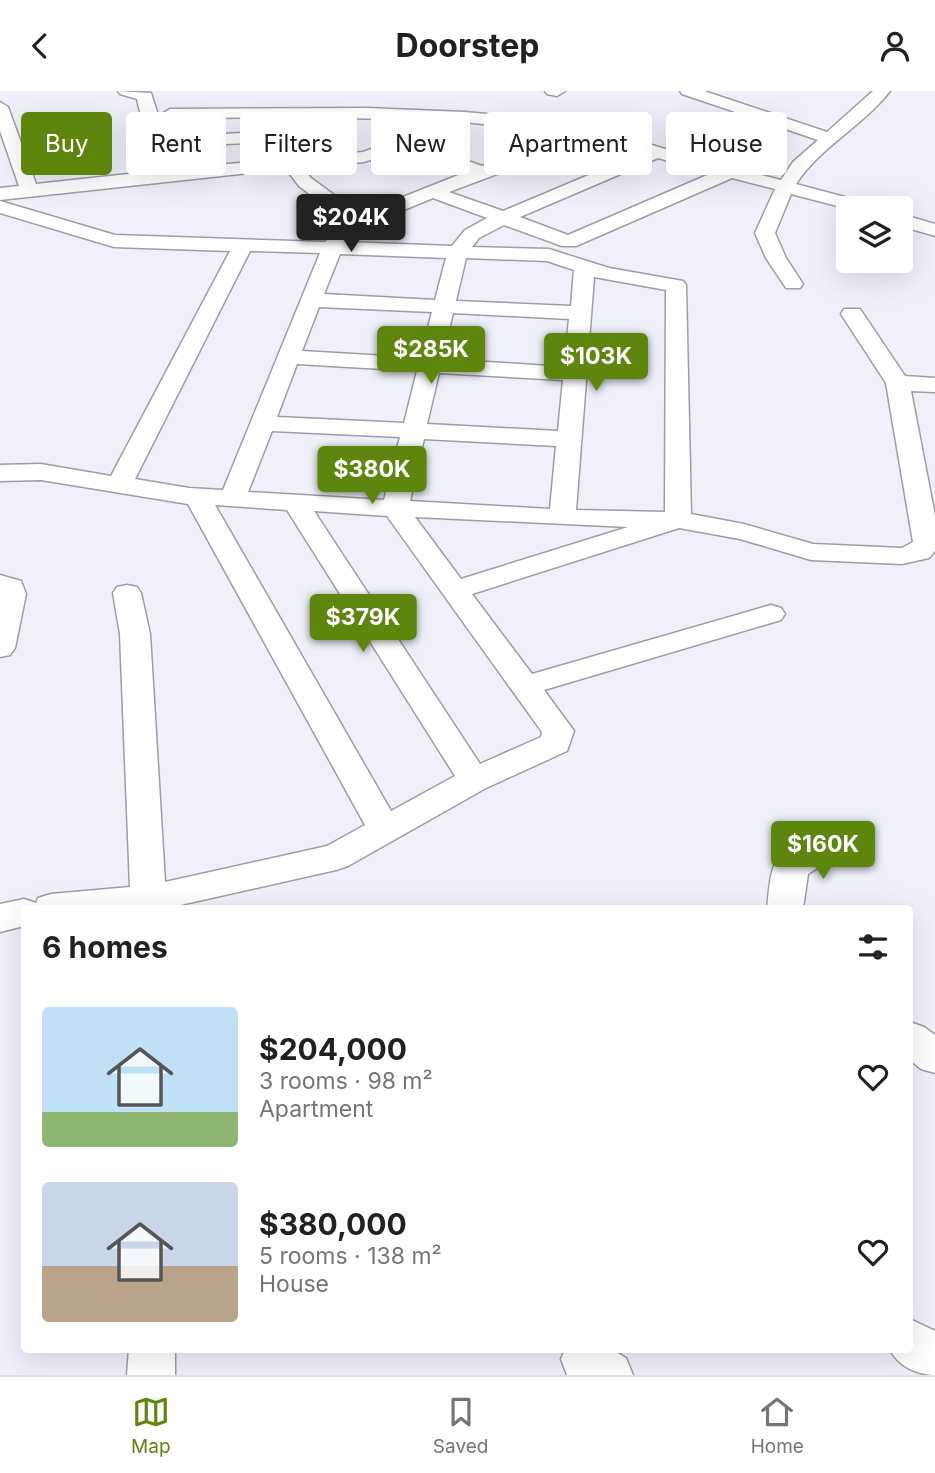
<!DOCTYPE html>
<html lang="en">
<head>
<meta charset="utf-8">
<style>
	:root { --surface:#fff; --page:#f6f6f6; --text:#202124; --muted:#757577; --line:#e0e0e0; --accent:#5e850c }
	body { margin:0; font-family:Inter,sans-serif; background:var(--page); color:var(--text); height:100vh; display:flex; flex-direction:column; font-size:26px; white-space:nowrap }
	* { box-sizing:border-box; margin:0 }
	p { font-size:23px; color:var(--muted) }
	.icon { flex:none; width:38px; height:38px; fill:none; stroke:currentColor; stroke-width:2; stroke-linecap:round; stroke-linejoin:round }
	.map { position:relative; flex:1; overflow:hidden }
	.side { position:absolute; left:21px; top:814px; width:892px; height:448px; display:flex; flex-direction:column; background:var(--surface); border-radius:7px; box-shadow:0 7px 28px #0002 }
	.side>* { flex:none }
	.guide { position:absolute; left:21px; top:21px; width:894px; height:63px; display:flex; gap:14px }
	.buttons { position:absolute; left:836px; top:105px; display:grid; gap:14px }
	.buttons a { display:grid; place-items:center; width:77px; height:77px; border-radius:7px; background:var(--surface); box-shadow:0 7px 28px #0002; font-size:35px }
	.price { position:absolute; translate:-50% -60px; padding:0 16px; border-radius:7px; background:var(--accent); color:#fff; font-size:23px; line-height:46px; filter:drop-shadow(0 2px 4px #0008) }
	.price::after { content:''; position:absolute; left:50%; top:42px; width:21px; height:16px; margin-left:-10px; background:inherit; clip-path:polygon(0 0,100% 0,50% 100%) }
	.price.on { background:#222; color:#fff }
	ul { padding:0; list-style:none }
	li { display:flex; align-items:center; gap:21px; height:175px; padding:0 21px }
	li span { display:grid; place-items:center; flex:none; width:196px; height:140px; border-radius:7px; color:#555 }
	li>.icon { margin-inline-start:auto }
	span .icon { width:84px; height:84px; fill:#fffc; stroke-width:1 }
	li b { font-size:30px }
	h2 { display:flex; justify-content:space-between; align-items:center; height:84px; padding:0 21px; font-size:30px }
	.tag { padding:0 24px; border-radius:7px; background:var(--surface); box-shadow:0 7px 28px #0002; font-size:24px; line-height:63px }
	.tag.on { background:var(--accent); color:#fff }
	header { display:flex; justify-content:space-between; align-items:center; height:91px; padding:0 21px; background:var(--surface); font-size:32px; font-weight:700 }
	.menu { display:flex; justify-content:space-around; align-items:center; height:98px; border-top:2px solid var(--line); background:var(--surface); font-size:19px; color:var(--muted) }
	.menu a { display:grid; justify-items:center; gap:4px }
	.menu .on { color:var(--accent) }
	.map>svg:first-child { display:block }
	.lines { fill:none; stroke-linecap:round; stroke-linejoin:round }
	.minor-casing { stroke:#9c9da7; stroke-width:3 }
	.minor { fill:#fff; fill-rule:evenodd }
</style>
</head>
<body>
<header><svg class="icon" aria-label="back" viewBox="0 0 24 24"><path d="M15 5l-7 7 7 7"/></svg>Doorstep<svg class="icon" aria-label="person" viewBox="0 0 24 24"><circle cx="12" cy="8" r="4"/><path d="M4 21q1-7 8-7t8 7"/></svg></header>
<div class="map">
<svg width="935" height="1284" viewBox="0 0 935 1284">
	<rect width="100%" height="100%" fill="#eef0fa"/>
	<g class="lines">
		<!-- minor casing -->
		<g class="minor-casing">
			<path id="minor" d="M118,0l33,2 14,44 137,-7 9,5 -9,5 -135,7 1,7 -9,5 -9,-5 -13,-55 -17,-5z
				M545,0h20l-8,5 -10,-2z
				M680,0h24l123,41 46,-41h17c-28,36 -69,55 -94,93l75,20 2,4 -24,1 -58,-15 -16,39 11,25 17,26 -3,4h-14l-20,-30 -11,-25 20,-44 -43,-11 -156,68h-14l-58,-21 -25,13 -7,9 77,2 60,19 74,13 3,4 5,229 53,10 69,20 89,4 11,-6 -27,-159 -45,-69 3,-5h16l45,67 30,2v14l-24,-1 24,125v35l-6,7 -27,6 -91,-4 -71,-21 -61,-11 -207,66 60,80 239,-69 10,3 4,6 -4,6 -237,70 30,41 -7,20 -81,37 -138,78 -12,4 -169,38h-143v18l-24,6v-28l24,-5 12,4 2,-5 13,-4 79,-7 -10,-253 -7,-41 4,-6 10,-2 10,2 4,6 9,41 15,248 162,-36 38,-21 -177,-321 -147,-24 -41,1v-16l41,-1 70,12 119,-225 -116,-4 -114,-34v-12l115,34 210,7 21,-20 -47,-36 -13,-17 -286,31v-12l19,-2 -19,-55v-29l8,5 28,77 157,-17 170,-15 84,-31 -130,-4 -153,1 -2,-4 8,-5 196,-1 99,4 97,9 38,8 91,28 90,23 12,-18 25,-22 -136,-46zM463,31l111,11 -92,33 -28,-10 -24,-16 32,-12zM593,47l48,15 -138,58 -54,-19zM415,55l27,18 24,8 -106,42 -49,-36 -8,-10 61,-6zM658,67l54,15 -144,62 -48,-18zM433,107l54,20 -22,12 -13,16 -107,-4 20,-16zM250,160l70,2 -97,237 -34,-2 -54,-9zM340,163l106,4 -11,42 -111,-6zM466,167l81,3 27,9 -3,36 -115,-5zM594,186l72,13 -1,222 -89,-2zM319,216l113,5 -12,46 -118,-7zM453,222l116,6 -5,48 -122,-8zM297,273l120,7 -13,52 -127,-6zM439,282l124,7 -5,51 -131,-7zM272,340l128,6 -16,63 -136,-8zM424,348l132,7 -6,63 -140,-8zM215,414l72,5 168,266 -64,35zM314,420l73,5 155,216 -1,5 -61,27zM415,426l213,10 -167,52z
				M901,123l34,10v12l-34,-10z
				M0,484l21,6 5,13 -11,54 -5,7 -10,2z
				M837,736l12,3 5,9 -5,9 -41,26 -5,34h-36c2,-13 2,-38 11,-49 11,-11 44,-28 59,-32z
				M910,931l14,5 11,8v38l-14,-4 -11,-9z
				M910,1228l25,12v44c-17,0 -38,-9 -45,-26h20z
				M129,1258h46v26h-48z
				M565,1258h46l15,9 7,17h-66l-6,-16z"/>
		</g>
		<!-- minor -->
		<use href="#minor" class="minor"/>
	</g>
</svg>
<div class="buttons">
<a><svg class="icon" aria-label="layers" viewBox="0 0 24 24"><path d="M12 4l9 5-9 5-9-5zM3 14l9 5 9-5"/></svg></a>
</div>
<b class="price on" style="left:351px;top:163px">$204K</b>
<b class="price" style="left:431px;top:295px">$285K</b>
<b class="price" style="left:596px;top:302px">$103K</b>
<b class="price" style="left:372px;top:415px">$380K</b>
<b class="price" style="left:363px;top:563px">$379K</b>
<b class="price" style="left:823px;top:790px">$160K</b>
<div class="guide">
<a class="tag on">Buy</a>
<a class="tag">Rent</a>
<a class="tag">Filters</a>
<a class="tag">New</a>
<a class="tag">Apartment</a>
<a class="tag">House</a>
</div>
<section class="side">
<h2>6 homes<svg class="icon" aria-label="filters" viewBox="0 0 24 24"><path d="M4 7h16M4 17h16"/><circle cx="9" cy="7" r="2"/><circle cx="15" cy="17" r="2"/></svg></h2>
<ul>
<li><span style="background:linear-gradient(#bfe0f5 75%,#8fb573 0)"><svg class="icon" aria-label="home" viewBox="0 0 24 24"><path d="M3 11l9-7 9 7M6 9v11h12V9"/></svg></span><div><b>$204,000</b><p>3 rooms · 98 m²</p><p>Apartment</p></div><svg class="icon" aria-label="heart" viewBox="0 0 24 24"><path d="M12 20l-8-8c-3-5 5-10 8-4 3-6 11-1 8 4z"/></svg></li>
<li><span style="background:linear-gradient(#c9d6e8 60%,#b9a48a 0)"><svg class="icon" aria-label="home" viewBox="0 0 24 24"><path d="M3 11l9-7 9 7M6 9v11h12V9"/></svg></span><div><b>$380,000</b><p>5 rooms · 138 m²</p><p>House</p></div><svg class="icon" aria-label="heart" viewBox="0 0 24 24"><path d="M12 20l-8-8c-3-5 5-10 8-4 3-6 11-1 8 4z"/></svg></li>
</ul>
</section>
</div>
<nav class="menu">
<a class="on"><svg class="icon" aria-label="map" viewBox="0 0 24 24"><path d="M3 6l6-2 6 2 6-2v14l-6 2-6-2-6 2zM9 4v14M15 6v14"/></svg>Map</a>
<a><svg class="icon" aria-label="saved" viewBox="0 0 24 24"><path d="M7 4h10v16l-5-4-5 4z"/></svg>Saved</a>
<a><svg class="icon" aria-label="home" viewBox="0 0 24 24"><path d="M3 11l9-7 9 7M6 9v11h12V9"/></svg>Home</a>
</nav>
</body>
</html>
